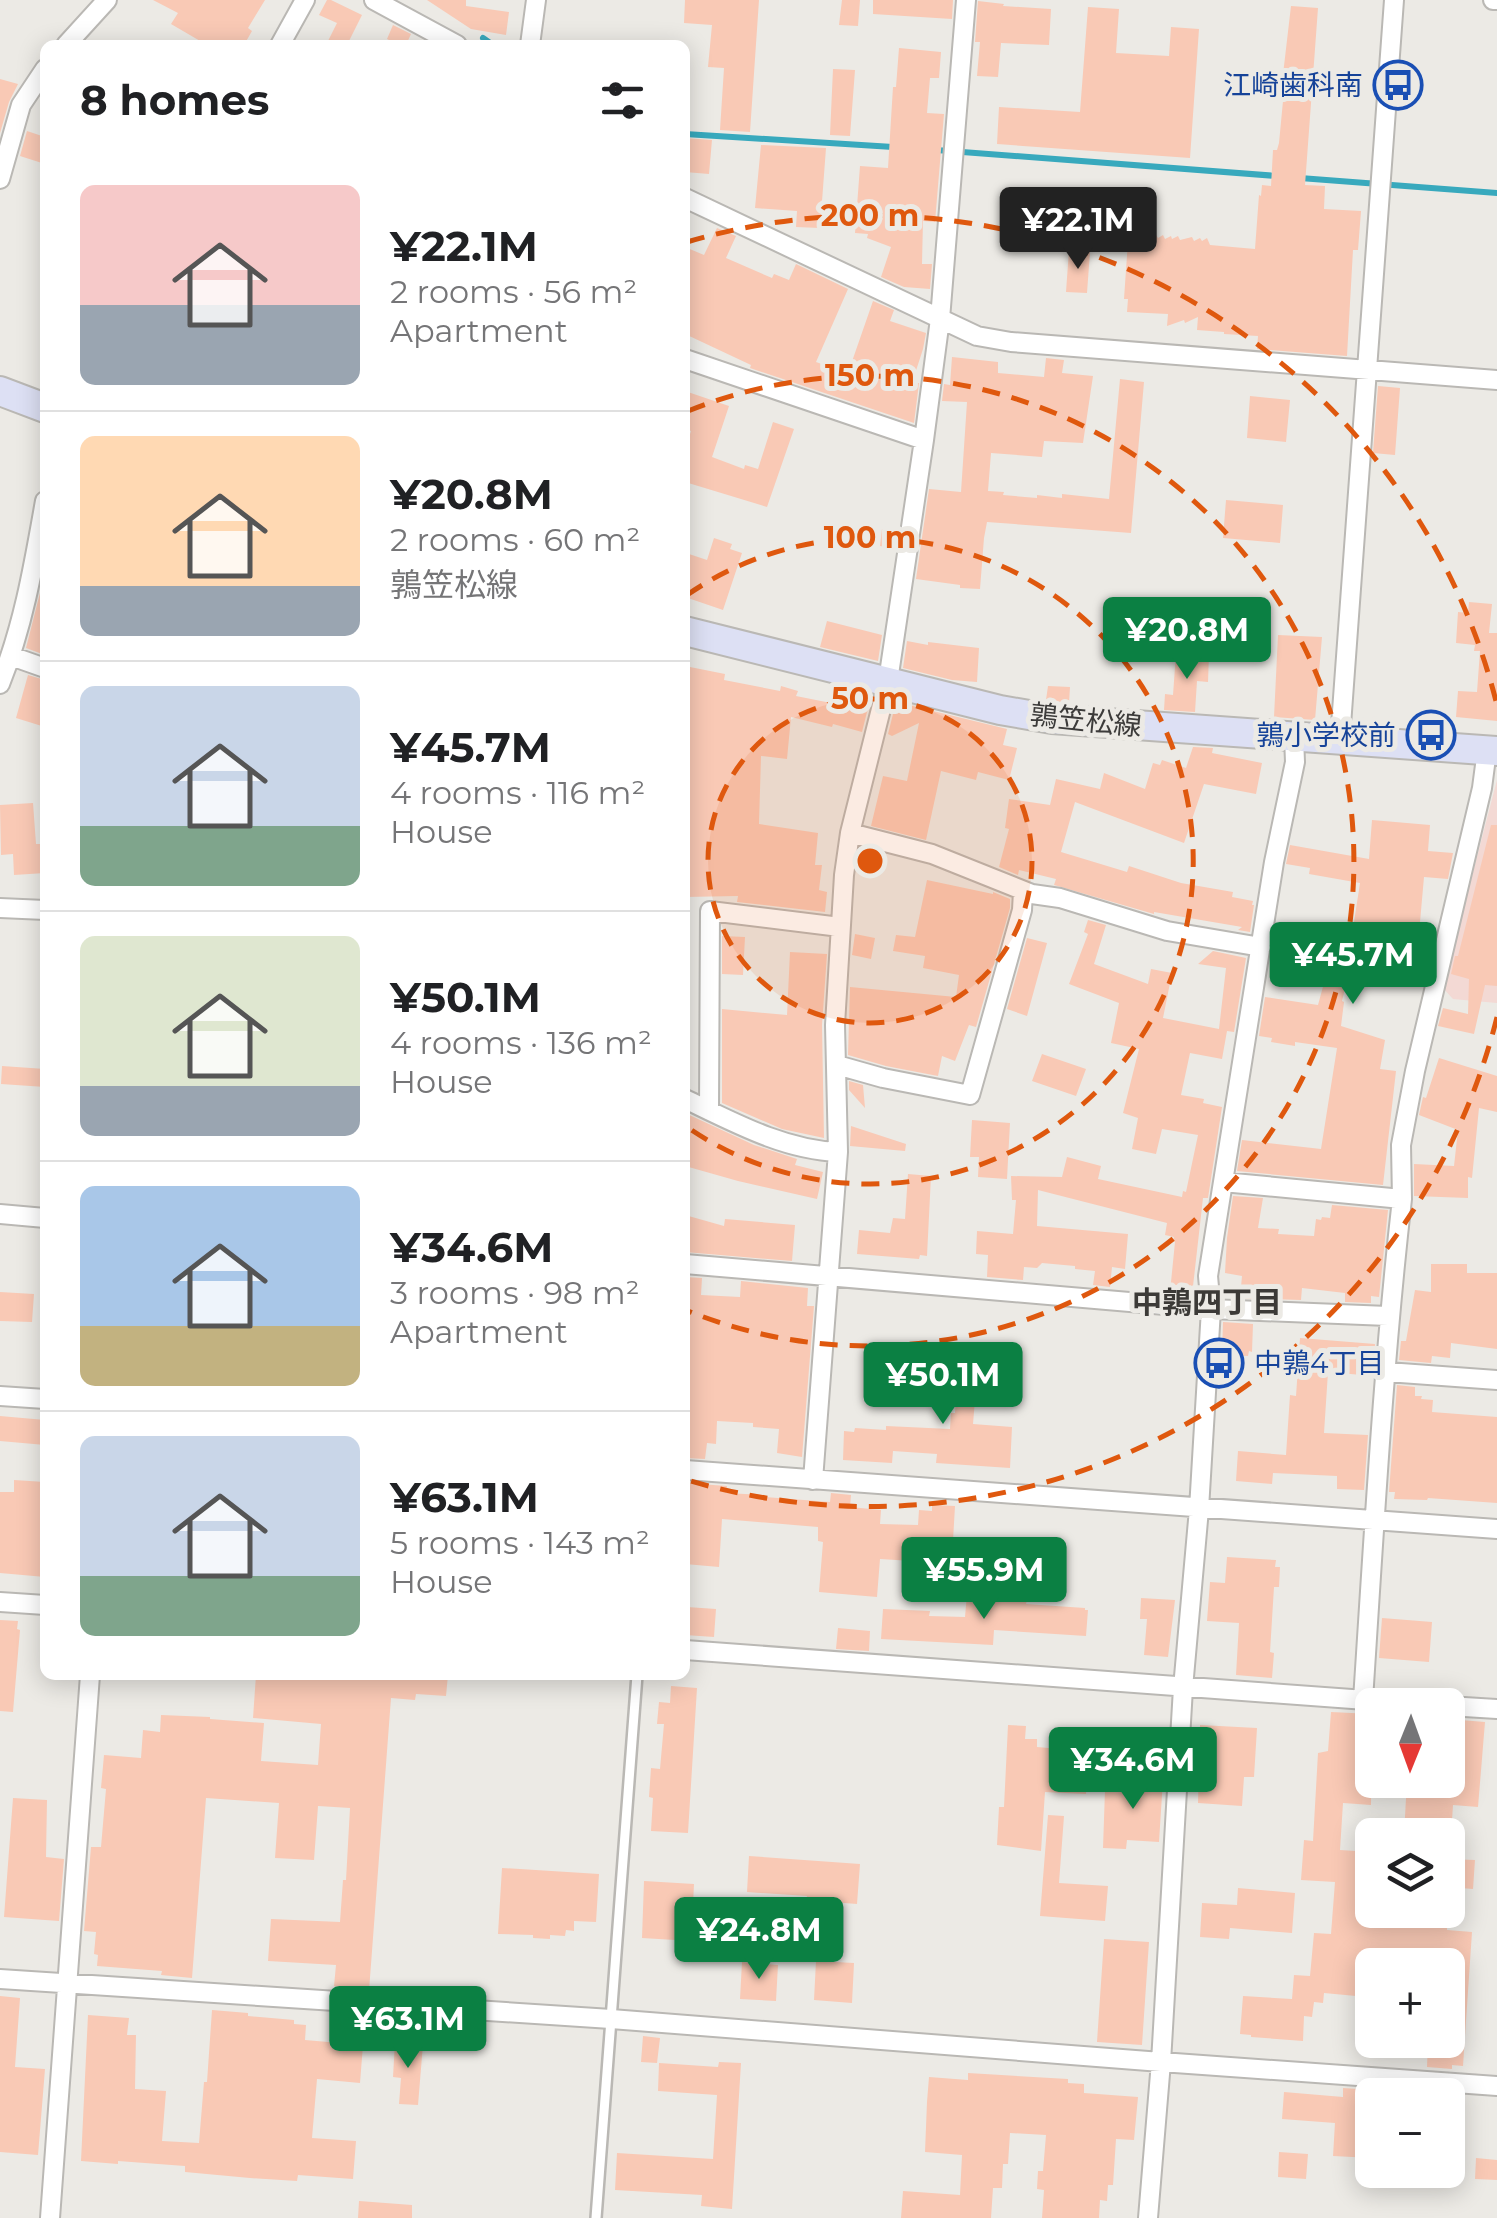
<!DOCTYPE html>
<html lang="en">
<head>
<meta charset="utf-8">
<style>
	:root { --surface:#fff; --page:#f6f6f6; --text:#202124; --muted:#757577; --line:#e0e0e0; --accent:#0b8043 }
	body { margin:0; font-family:Montserrat,"Noto Sans JP",sans-serif; background:var(--page); color:var(--text); height:100vh; display:flex; flex-direction:column; font-size:38px; white-space:nowrap }
	* { box-sizing:border-box; margin:0 }
	p { font-size:32px; color:var(--muted) }
	.icon { flex:none; width:55px; height:55px; fill:none; stroke:currentColor; stroke-width:2; stroke-linecap:round; stroke-linejoin:round }
	.map { position:relative; flex:1; overflow:hidden }
	.panel { position:absolute; left:40px; top:40px; width:650px; height:1640px; display:flex; flex-direction:column; background:var(--surface); border-radius:15px; box-shadow:0 5px 25px #0003 }
	.panel>* { flex:none }
	.needle { width:65px; rotate:181deg }
	.buttons { position:absolute; left:1355px; top:1688px; display:grid; gap:20px }
	.buttons a { display:grid; place-items:center; width:110px; height:110px; border-radius:15px; background:var(--surface); box-shadow:0 5px 25px #0003; font-size:50px }
	.price { position:absolute; translate:-50% -85px; padding:0 22px; border-radius:10px; background:var(--accent); color:#fff; font-size:32px; line-height:65px; filter:drop-shadow(0 2px 5px #0008) }
	.price::after { content:''; position:absolute; left:50%; top:60px; width:30px; height:22px; margin-left:-15px; background:inherit; clip-path:polygon(0 0,100% 0,50% 100%) }
	.price.active { background:#222; color:#fff }
	ul { padding:0; list-style:none }
	li { display:flex; align-items:center; gap:30px; height:250px; padding:0 40px }
	li+li { border-top:2px solid var(--line) }
	li span { display:grid; place-items:center; flex:none; width:280px; height:200px; border-radius:15px; color:#555 }
	li>.icon { margin-inline-start:auto }
	span .icon { width:120px; height:120px; fill:#fffc; stroke-width:1 }
	li b { font-size:42px }
	h2 { display:flex; justify-content:space-between; align-items:center; height:120px; padding:0 40px; font-size:42px }
	.map>svg:first-child { display:block }
	.education { fill:#f3d9d4 }
	.lines { fill:none; stroke-linecap:round; stroke-linejoin:round }
	.stream { stroke:#38a9bd; stroke-width:6 }
	.building { fill:#f9c9b5 }
	.service-casing { stroke:#bab8b4; stroke-width:14 }
	.minor-casing { stroke:#bab8b4; stroke-width:22 }
	.secondary-casing { stroke:#bab8b4; stroke-width:32 }
	.service { stroke:#fff; stroke-width:9 }
	.minor { stroke:#fff; stroke-width:18 }
	.secondary { stroke:#dde0f4; stroke-width:28 }
	.ring { fill:none; stroke:#df580e; stroke-width:5; stroke-dasharray:18 12 }
	.labels { text-anchor:middle; dominant-baseline:central; stroke-width:10; stroke-linejoin:round; paint-order:stroke }
	.transit-label { font-size:28px; fill:#164399; stroke:#eceae5; text-anchor:end }
	.street-label { font-size:28px; fill:#3c3b3a; stroke:#eceae5 }
	.neighbourhood-label { font-size:30px; font-weight:bold; fill:#3c3a37; stroke:#eceae5 }
	.centre { fill:#df580e; stroke:#eceae5; stroke-width:5 }
	.ring-label { font-size:30px; text-anchor:middle; font-weight:bold; fill:#df580e; stroke:#eceae5; stroke-width:10; stroke-linejoin:round; paint-order:stroke }
</style>
</head>
<body>
<div class="map">
<svg width="1497" height="2218" viewBox="0 0 1497 2218">
	<rect width="100%" height="100%" fill="#eceae5"/>
	<!-- education -->
	<path class="education" d="M1497,780v223l-44,-4 -10,-11z"/>
	<g class="lines">
		<!-- stream -->
		<path class="stream" d="M483,38l10,7
			M685,134l208,13
			M936,150l341,26
			M1300,178l197,15"/>
	</g>
	<!-- building -->
	<path class="building" d="M153,0h112l-17,28 4,3 -8,14h-37l-36,-21 7,-11z
		M327,0h4l31,15 -15,30h-21l11,-22 -18,-8z
		M427,0h39v6l43,6 -3,23 -35,-6z
		M685,0h74l-9,132 -30,-2 4,-62 -16,-1 4,-42 -28,-2z
		M842,0h18l-2,26 -19,-1z
		M873,0h80l-1,19 -79,-5z
		M978,1l26,3 -1,2 48,3 -2,36 -48,-2 -3,34 -21,-1 3,-34h-5z
		M1291,6l27,2 -13,177 20,1 -1,23 37,2 -3,39h-5l-6,106 -90,-7 1,-13 -34,-2v-2l-27,-2 1,-13 -13,6 -1,-3 -17,6 1,-12 -41,-2 1,-13h-4l4,-58 13,-7 2,3 6,-3 1,3 6,-2 2,3 5,-3 2,4 6,-3 1,3 6,-3 2,4 12,-3 2,4 6,-3 2,3 5,-3 3,7 45,4 4,-54 2,1 1,-11 9,1 2,-36h4l2,-7 4,-42 -1,-18z
		M1088,7l31,2 -3,44 53,3 2,-29 28,2 -9,129 -193,-14 2,-37 81,5z
		M393,25l18,9 -5,11h-7l-12,-6z
		M899,48l42,4 -2,26h-9l-3,35 17,1 -9,108 -12,-1 -1,43h10l-2,25 -26,-2 -23,-10 10,-30 -24,-9 1,-4 -13,-1 5,-67 28,2 5,-81h3z
		M833,69l22,1 -5,66 -20,-1z
		M0,79l18,5 -9,18 -9,31z
		M27,131l18,6v27l-25,-8z
		M685,138l27,2 -3,34 -24,-2z
		M761,145l65,3 -6,80 -24,-1 1,-16 -42,-3z
		M717,228l19,8 -10,22 46,20 2,-4 15,6 7,-16 52,25 -32,73 32,11 25,-72 21,9 -4,11 36,12 -3,16 -11,34h7l-5,40 -164,-55 1,-3 -66,-31v-87l19,8z
		M1069,250l21,2 -3,41 -21,-1z
		M952,357l46,5v11l46,4 2,-19 18,2 -2,13 31,3 -10,67 -39,-2 -2,16 -51,-4 -3,38 16,1 -1,3 34,3v-3l25,3v-4l47,5 11,-120 24,3 -13,151 -144,-11 -3,16 -4,51 -20,-1v-3l-44,-6 13,-90 32,3 6,-90 -25,-1 2,-17 6,1z
		M1378,386l22,2 -5,67 -22,-2z
		M685,391l44,15 -17,51 32,12 1,-4 13,4 15,-47 21,7 -27,78 -82,-25v-32l6,-19 -3,-1 1,-3 -4,-2z
		M1250,396l40,4 -4,42 -39,-4z
		M1226,500l57,5 -3,38 -57,-5z
		M882,529l16,2 -3,18 -15,-3z
		M714,538l18,6 -2,5 12,4 -19,57 -38,-13v-30l4,-13 18,6z
		M41,589l4,1v65l-19,-7z
		M1469,602l23,2 -3,29h8v88l-41,-4 2,-26 19,1 3,-41h-6l1,-6 -19,-2 2,-31 10,1z
		M827,621l55,14 -4,26 -58,-14z
		M1278,635l44,2 -7,83 -41,-3z
		M907,641l21,4v-3l51,6 -2,34 -25,-2 -49,-12z
		M1176,653l33,2 -1,27 -11,-1 -2,31 -31,-2 1,-16 8,1z
		M685,666l40,8 -1,6 56,11 1,-5 17,5 -2,5 35,7 5,-16 35,9 -9,36 -29,-8 -1,3 -41,-10 -4,42 -26,-3 -2,68 59,9 -3,32h7l-3,25 8,2 -2,20 -88,-10 1,-6 -53,1z
		M28,675l17,5v47l-29,-9z
		M1048,686l22,1 -1,16 -23,-3z
		M896,702l111,27 -4,16 14,3 -8,32 -31,-8 -2,8 -35,-9 -15,69 -55,-14 12,-50 24,5 12,-58 -27,13 -4,-2z
		M1193,747l20,1 -1,5 50,10 -6,31 -52,-10 -20,59 -109,-41 -14,50 66,20 2,-6 52,17 52,9 -1,5 21,4 -1,4h2l-4,27 -12,-2 4,-3 -88,-15v2l-100,-29 2,-6 -37,-9 -1,5 -19,-8 10,-38 -4,-1 4,-29 41,6 6,-26 44,10 4,-16 41,16 8,-26 7,2 2,-5 24,8z
		M33,803l3,41h9v29l-31,2 -1,-21 -12,1 -1,-50z
		M1372,820l58,5 -2,26 25,2 -5,26 -24,-2 -4,45 2,1 -6,38 -62,-9 -12,49 2,1 -3,24 44,14 -5,29 16,2 -13,114 -146,-14 5,-31 79,9 16,-101 -42,-6v4l-24,-4 1,-4 -13,-2 6,-39 53,8 13,-48 5,1 3,-25 13,2 8,-52 -51,-9 1,-6 -24,-4 4,-19 79,14z
		M1491,825h6v161l-12,-1 -11,49 -36,-8 5,-18 25,6 1,-35 -18,-5 4,-18h3z
		M927,880l66,14v-2l17,7v9l-34,119 -7,-2 -14,36 -13,-5 -4,20 -52,-10 -38,-11 2,-68 106,10 3,-22 -36,-7 2,-12 -32,-5 3,-16 19,2z
		M1088,920l18,5 -12,39 54,20 3,-15 21,4 -9,45 56,11 7,-61 -28,-4 15,-13 33,7 -12,74 -7,-1 -5,28 -32,-6 -9,42 23,4 -1,4 19,4 -14,91h-5l-11,97 -22,-3 5,-50 -2,-1 1,-4 -9,-2 2,-12 -129,-33 -1,36 91,8 -3,35 -13,-2 -2,20 -17,-2 2,-14 -20,-2v-3l-33,-3 -5,5 -13,-1 -1,13 -36,-3 1,-22 -12,-1 1,-23 36,3 3,-34h-4l-1,-24 51,1 5,-20 34,9 -3,13 84,18 1,-6 3,1 12,-57 -36,-6 -6,25 -24,-5 6,-31 -15,-5 16,-64 -28,-6 8,-40 -50,-19 19,-50 -4,-2z
		M855,934l20,4 -4,21 -19,-4z
		M722,936l23,1 -2,38 -21,-1z
		M1027,938l20,5 -20,73 -20,-7z
		M790,952l37,2 -5,71 2,113 -42,-9 -60,-26v-94l65,6z
		M1042,1054l44,15 -10,27 -44,-15z
		M1439,1058l58,18v36l-18,-4 -7,70 -4,-1v21l-54,-2v-32l40,2 4,-36 -39,-15 4,-18 3,1z
		M2,1066l43,3v18l-44,-3z
		M849,1081l14,4 2,23 -16,-18z
		M685,1113l69,32 43,14 -2,6 28,7 -6,27 -79,-18 -53,-15z
		M972,1120l38,3 -3,56 -29,-2 1,-20h-9z
		M851,1126l55,18 -1,7 -55,-5z
		M908,1174l23,2 -4,80 -7,-1 -1,4 -62,-5 2,-24 31,3 3,-15 12,1z
		M1233,1196l30,2 -5,30 21,1 -1,5 36,2 2,-17 5,1 1,-3 8,1 2,-13 56,5 -9,87 -8,-1v7l-26,-1v-9l-43,-5 -1,12 -61,-2 2,-22 -17,-3 2,-35z
		M685,1215l39,11 1,-7 70,6 -3,36 -107,-9z
		M1431,1264h36v9h30v76l-46,-6 -1,15 -18,-2 -1,7 -32,-3 2,-19h5l9,-51 16,2z
		M685,1277l17,1 -1,17 39,2 1,-16 67,7 -1,18h7l-12,151 -25,-4 2,-24 -26,-2v-4l-36,-2 -1,23 -9,-1 -2,16 -20,-1z
		M0,1292l34,2 -2,28 -32,-1z
		M1223,1322l30,2 -1,28 -3,-1 -1,5 -26,-1z
		M1300,1338l75,6 -2,32 -45,-4 -4,61 44,2 -4,55 -27,-1v-13l-64,-3 -1,11 -36,-3 2,-30 48,4 4,-60 6,1z
		M949,1351l46,4 -3,33 -16,-1 -3,37 39,3 -2,41 -74,-5 1,-9 -44,-3 -1,12 -49,-3 1,-29 10,1 1,-4 31,2v-4l64,3 1,-16h4l3,-39 -11,-1z
		M1397,1385l18,2v9h7l-1,3 12,1 -1,12 65,5v86l-69,-5 -1,2 -33,-1 1,-7h-6z
		M0,1416l45,4v25l-45,-4z
		M14,1480l31,2v95l-45,-4v-81h14z
		M685,1483l42,3 -1,7 39,2v2l65,5 1,-9 20,2 -1,12 31,3 -1,14 38,1 1,-15 13,1v-6l23,1 -3,52h-7l-1,5 -64,-4 -3,38 -58,-5 4,-50 -5,-1v-14l-96,-8 -3,48 -34,-3z
		M1227,1557l49,3 -1,7h5l-1,20h-5l-4,65 4,1 -2,25 -36,-3 3,-52 -32,-2 3,-39 15,1z
		M967,1594l60,6 -1,4 59,4v2h3l-2,26 -92,-6 -1,15 -112,-6 2,-30 47,2 -1,5 36,1z
		M1141,1598l34,2 -7,57 -24,-2 3,-36h-7z
		M687,1607l29,2 -2,28 -29,-2z
		M1382,1618l50,4 -3,40 -50,-4z
		M0,1620l18,1 -1,8 3,1 -7,82 -13,-1z
		M838,1628l32,3 -1,20 -33,-2z
		M256,1675h192l-2,21 -30,-2 -1,6 -24,-2 -22,293 -35,-5 2,-21 -68,-4 3,-42 69,3 3,-42h3l4,-72 -32,-2 -4,54 -39,-2 4,-55 -73,-5 -14,180 -31,-3 1,-4 -65,-5 1,-11 -4,-1 2,-22 -12,-1 7,-84h10l5,-58 -5,-1 3,-33 37,3 2,-28 17,2 1,-17 49,2v2l54,4 -3,38 57,4 3,-41 -68,-6z
		M671,1686l26,2 -9,145 -37,-2 2,-33 -4,-1 2,-29 9,1 4,-45h-7l2,-22 11,1z
		M1331,1712l41,2 -1,91 -28,-2 -3,47 32,2v58h37l-1,16 39,1v3l25,2 -9,134 -11,-1v4l-25,-2 1,-27h20v-75h-76v24l-16,-2v9l-32,-3 -1,10 -9,-1 -2,15 -8,-1 -1,25 -52,-4v-2l-11,-1 3,-38 49,3 2,-24 16,1 4,-43 17,1 4,-52 -34,-2 3,-40 9,1 5,-88 10,-2z
		M1448,1719l37,3 -7,85 -25,-2 -2,30h-47l3,-55h41z
		M1008,1725l18,1 -1,13h12v8l23,2v4l28,1 -2,40 -41,-2 -4,59 -44,-6 2,-38h5z
		M1200,1725l57,3 -3,49h-10l-2,29 -44,-3z
		M1122,1775l41,4 -4,63 -32,-2 -1,9 -23,-1 2,-58 16,1z
		M13,1798l34,2 -1,57 18,2 -5,62 -55,-4z
		M1048,1815l16,1 -5,67 49,3 -3,35 -65,-5z
		M749,1856l111,8 -3,40 -51,-4 1,-4 -60,-4z
		M1448,1859l27,1 -2,29 -25,-2z
		M502,1868l97,6 -3,48 -22,-1v10l-8,-1 -1,6 -15,-1v4l-17,-1v-3l-35,-1z
		M644,1881l50,3 -2,42 -16,-2 -1,16 -33,-2z
		M1238,1888l57,5 -3,40 -62,-5 -1,11 -29,-2 2,-34 35,2z
		M1104,1939l45,3 -7,103 -45,-3z
		M816,1961l38,2 -2,40 -38,-3z
		M742,1962l36,3 -2,36 -36,-2z
		M0,1996l20,2 -5,69 30,2 -7,86 -38,-3z
		M212,2010l36,3v3l46,4v4l12,1 -1,15 58,5 -3,38 -43,-4 -5,59 44,3 -3,38 -55,-4 -1,6 -47,-3 -65,-6v-6l-67,-5v3l-37,-3 7,-146 41,3 -2,17h9l-1,54 31,2 -4,50 37,2 5,-61h3z
		M643,2036l17,2 -3,25 -16,-1z
		M395,2042l28,2 -5,61 -19,-1 2,-26 -8,-1z
		M719,2062l22,1 -9,146 -31,-3 1,-11 -87,-5 2,-37 96,6 4,-64 -59,-4 1,-28 59,4z
		M968,2073l100,6v4l16,1v9l54,4 -4,43 -18,-1 -3,46h-5l-1,16 -7,-1 -1,18h-57l2,-28 -7,-1 1,-18h5l3,-36 -36,-2 -2,31h-5l-1,24h-9l-2,30h-90l2,-27 57,4 2,-40 -37,-3 2,-50 2,-25 39,3z
		M1343,2088l29,2v68l-39,-2 2,-33 -53,-4 2,-27 59,5z
		M1279,2152l29,2 -2,25 -28,-2z
		M1476,2158l21,2v20l-22,-1z
		M359,2201l53,4v13h-54z"/>
	<g class="lines">
		<!-- service casing -->
		<g class="service-casing">
			<path id="service" d="M596,2218l41,-543"/>
		</g>
		<!-- minor casing -->
		<g class="minor-casing">
			<path id="minor" d="M374,0l83,45
				M1493,0h4
				M66,45l41,-45
				M280,45l25,-45
				M530,45l6,-45
				M0,179l21,-74 24,-36
				M685,198l292,138 34,6 486,38
				M685,359l239,81
				M11,656l34,12
				M0,684c24,-60 34,-121 45,-183
				M1340,739l54,-739
				M850,833l82,21 100,40 28,4 107,33 94,16
				M0,908l45,2
				M837,1065l46,13 87,17 52,-185 1,-19
				M685,1099c48,23 99,51 153,53
				M709,1110l1,-199 130,16
				M1223,1182l179,17 -1,-54 14,-74 67,-283 5,-38
				M0,1214l45,4
				M685,1264l526,45 177,7
				M1387,1372l110,8
				M0,1396l45,3
				M685,1470l812,59
				M813,1480l25,-328 -3,-127 9,-150 6,-42 38,-152 36,-241 16,-121 26,-319
				M0,1602l45,3
				M685,1650l749,55
				M1363,1700c11,-167 20,-335 39,-501
				M1448,1706l49,3
				M0,1979l611,40 550,43 336,24
				M50,2218l40,-543
				M1148,2218l13,-156 22,-374 16,-179 12,-200 -3,-33 66,-414 21,-100 -1,-25"/>
		</g>
		<!-- secondary casing -->
		<g class="secondary-casing">
			<path id="secondary" d="M0,391l45,17
				M685,631l315,79 52,9 445,32"/>
		</g>
		<!-- service -->
		<use href="#service" class="service"/>
		<!-- minor -->
		<use href="#minor" class="minor"/>
		<!-- secondary -->
		<use href="#secondary" class="secondary"/>
	</g>
	<!-- distance rings -->
	<circle cx="870" cy="861" r="162" fill="#df580e" fill-opacity=".12"/>
	<g class="ring">
		<circle cx="870" cy="861" r="162"/>
		<path d="M687 595A323 323 0 1 1 687 1127"/>
		<path d="M688 411A485 485 0 1 1 688 1311"/>
		<path d="M1497 1017A646 646 0 0 1 687 1480M687 242A646 646 0 0 1 1497 705"/>
	</g>
	<!-- icons -->
	<defs>
		<g id="bus-ring" transform="scale(2.5)"><circle r="9.5" fill="#eceae5" stroke="#1a4fb4" stroke-width="1.5"/><path d="M-5-6H5V4H4V6H2V4H-2V6H-4V4H-5ZM-3.5-4V0h7V-4ZM-3.5 1.2v1.5H-2V1.2ZM2 1.2v1.5H3.5V1.2Z" fill="#1a4fb4"/></g>
	</defs>
	<g fill-rule="evenodd">
		<use href="#bus-ring" x="1398" y="85"/>
		<use href="#bus-ring" x="1431" y="735"/>
		<use href="#bus-ring" x="1219" y="1363"/>
	</g>
	<g class="labels">
		<!-- transit labels -->
		<g class="transit-label">
			<text x="1363" y="85">江崎歯科南</text>
			<text x="1396" y="735">鶉小学校前</text>
			<text x="1254" y="1363" text-anchor="start">中鶉4丁目</text>
		</g>
		<!-- street labels -->
		<g class="street-label">
			<text transform="translate(1086 720) rotate(6)">鶉笠松線</text>
		</g>
		<!-- neighbourhood labels -->
		<g class="neighbourhood-label">
			<text x="1207" y="1302">中鶉四丁目</text>
		</g>
	</g>
	<circle cx="870" cy="861" r="15" class="centre"/>
	<g class="ring-label">
		<text x="870" y="226">200 m</text>
		<text x="870" y="386">150 m</text>
		<text x="870" y="548">100 m</text>
		<text x="870" y="709">50 m</text>
	</g>
</svg>
<div class="buttons">
<a><svg class="needle" viewBox="-14 -14 28 28"><path d="M0-13l5 13h-10z" fill="#e53935"/><path d="M0 13l5-13h-10z" fill="#757577"/></svg></a>
<a><svg class="icon" aria-label="layers" viewBox="0 0 24 24"><path d="M12 4l9 5-9 5-9-5zM3 14l9 5 9-5"/></svg></a>
<a>+</a>
<a>−</a>
</div>
<b class="price active" style="left:1078px;top:272px">¥22.1M</b>
<b class="price" style="left:1187px;top:682px">¥20.8M</b>
<b class="price" style="left:1353px;top:1007px">¥45.7M</b>
<b class="price" style="left:943px;top:1427px">¥50.1M</b>
<b class="price" style="left:984px;top:1622px">¥55.9M</b>
<b class="price" style="left:1133px;top:1812px">¥34.6M</b>
<b class="price" style="left:759px;top:1982px">¥24.8M</b>
<b class="price" style="left:408px;top:2071px">¥63.1M</b>
<section class="panel">
<h2>8 homes<svg class="icon" aria-label="filters" viewBox="0 0 24 24"><path d="M4 7h16M4 17h16"/><circle cx="9" cy="7" r="2"/><circle cx="15" cy="17" r="2"/></svg></h2>
<ul>
<li><span style="background:linear-gradient(#f6c9c9 60%,#9aa5b1 0)"><svg class="icon" aria-label="home" viewBox="0 0 24 24"><path d="M3 11l9-7 9 7M6 9v11h12V9"/></svg></span><div><b>¥22.1M</b><p>2 rooms · 56 m²</p><p>Apartment</p></div></li>
<li><span style="background:linear-gradient(#ffd9b3 75%,#9aa5b1 0)"><svg class="icon" aria-label="home" viewBox="0 0 24 24"><path d="M3 11l9-7 9 7M6 9v11h12V9"/></svg></span><div><b>¥20.8M</b><p>2 rooms · 60 m²</p><p>鶉笠松線</p></div></li>
<li><span style="background:linear-gradient(#c9d6e8 70%,#7fa58c 0)"><svg class="icon" aria-label="home" viewBox="0 0 24 24"><path d="M3 11l9-7 9 7M6 9v11h12V9"/></svg></span><div><b>¥45.7M</b><p>4 rooms · 116 m²</p><p>House</p></div></li>
<li><span style="background:linear-gradient(#dfe7d0 75%,#9aa5b1 0)"><svg class="icon" aria-label="home" viewBox="0 0 24 24"><path d="M3 11l9-7 9 7M6 9v11h12V9"/></svg></span><div><b>¥50.1M</b><p>4 rooms · 136 m²</p><p>House</p></div></li>
<li><span style="background:linear-gradient(#a9c7e8 70%,#c2b280 0)"><svg class="icon" aria-label="home" viewBox="0 0 24 24"><path d="M3 11l9-7 9 7M6 9v11h12V9"/></svg></span><div><b>¥34.6M</b><p>3 rooms · 98 m²</p><p>Apartment</p></div></li>
<li><span style="background:linear-gradient(#c9d6e8 70%,#7fa58c 0)"><svg class="icon" aria-label="home" viewBox="0 0 24 24"><path d="M3 11l9-7 9 7M6 9v11h12V9"/></svg></span><div><b>¥63.1M</b><p>5 rooms · 143 m²</p><p>House</p></div></li>
</ul>
</section>
</div>
</body>
</html>
